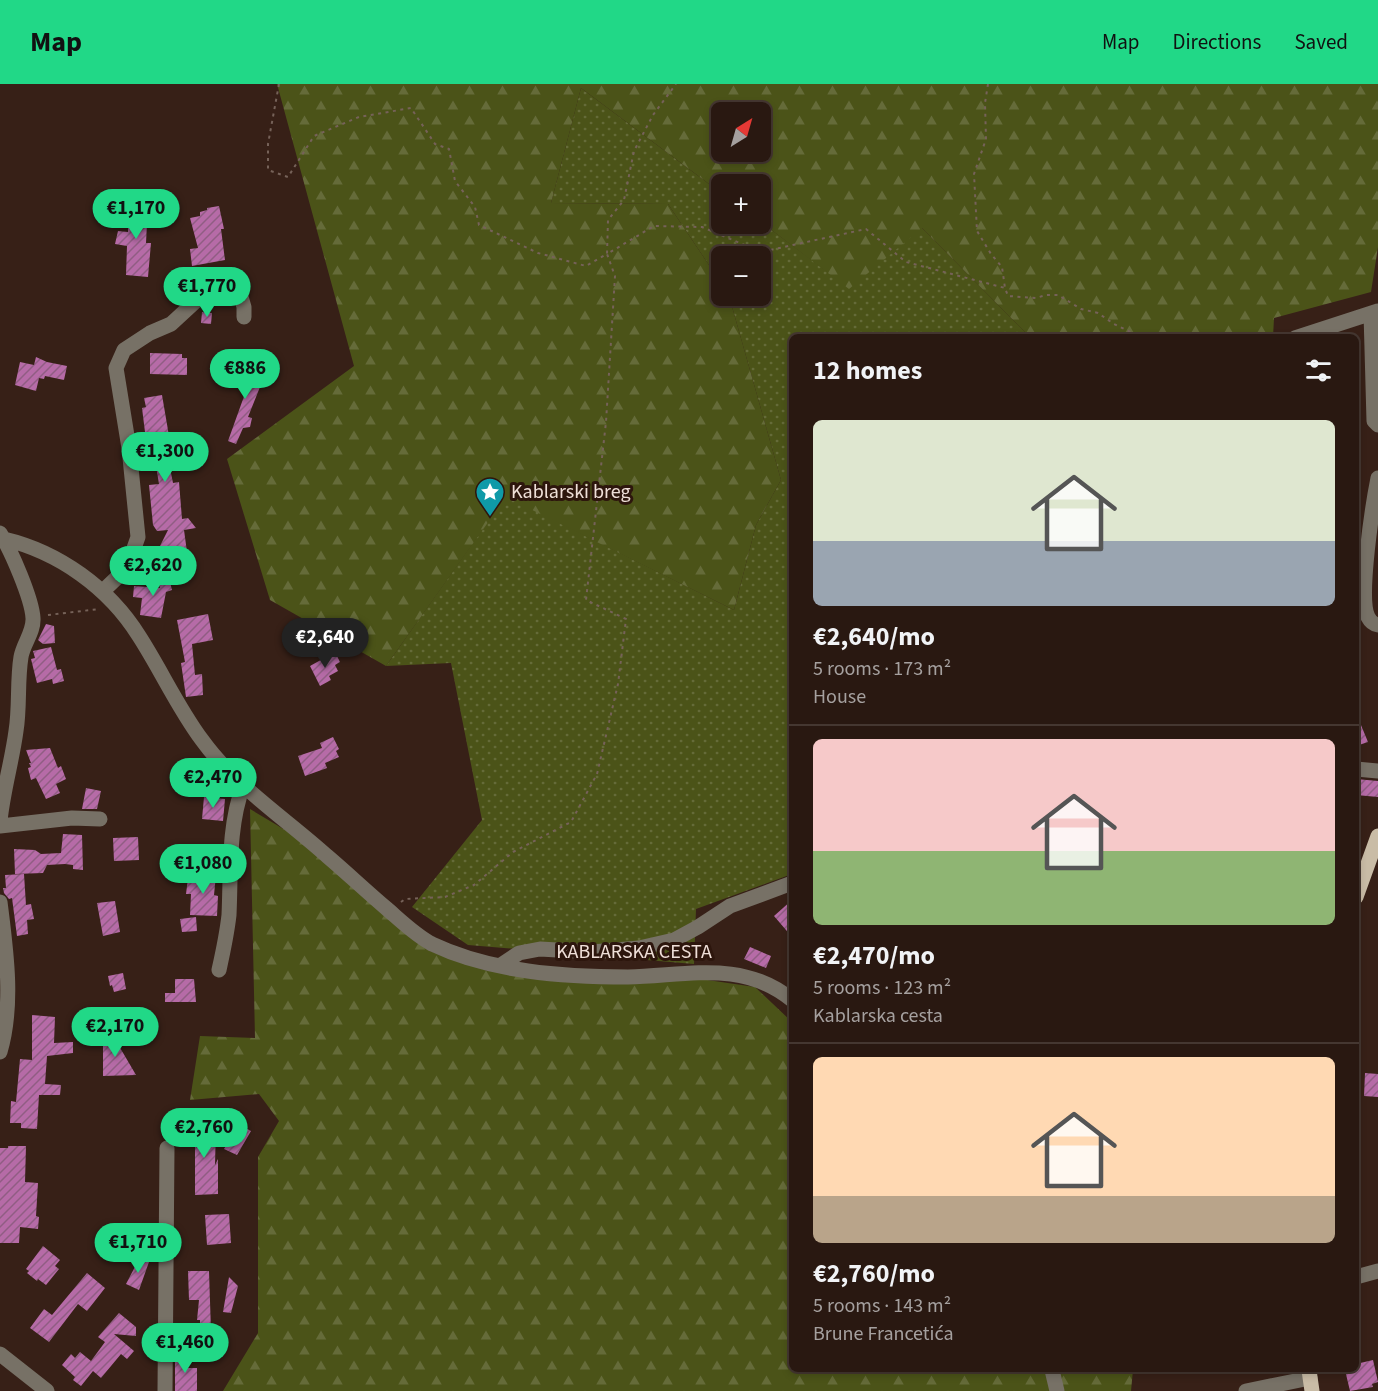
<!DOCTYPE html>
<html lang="en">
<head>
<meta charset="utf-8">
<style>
	:root { --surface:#291811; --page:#35251f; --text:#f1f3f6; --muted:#a5a09f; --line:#453731; --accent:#21d887 }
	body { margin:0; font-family:"Source Sans 3",sans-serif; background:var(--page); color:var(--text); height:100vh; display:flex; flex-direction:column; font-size:22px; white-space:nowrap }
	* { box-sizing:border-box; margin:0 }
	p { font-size:20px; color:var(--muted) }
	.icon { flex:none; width:33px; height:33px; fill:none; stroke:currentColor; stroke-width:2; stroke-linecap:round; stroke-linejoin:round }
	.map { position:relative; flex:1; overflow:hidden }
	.details { position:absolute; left:789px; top:250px; width:570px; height:1038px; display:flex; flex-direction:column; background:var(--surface); border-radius:9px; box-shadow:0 3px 9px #0003,0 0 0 2px var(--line) }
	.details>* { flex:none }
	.needle { width:39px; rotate:37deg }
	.controls { position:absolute; left:711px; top:18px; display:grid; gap:12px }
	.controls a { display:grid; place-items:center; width:60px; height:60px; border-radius:9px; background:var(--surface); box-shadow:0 3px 9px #0003,0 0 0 2px var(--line); font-size:30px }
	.price { position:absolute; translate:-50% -51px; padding:0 14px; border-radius:21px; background:var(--accent); color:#111; font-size:20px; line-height:39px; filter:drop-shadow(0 2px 3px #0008) }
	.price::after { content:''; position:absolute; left:50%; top:36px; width:18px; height:14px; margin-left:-9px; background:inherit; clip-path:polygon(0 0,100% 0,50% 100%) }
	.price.active { background:#222; color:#fff }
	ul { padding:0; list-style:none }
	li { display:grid; align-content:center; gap:12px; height:318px; padding:0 24px }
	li+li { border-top:2px solid var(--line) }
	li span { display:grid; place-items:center; height:186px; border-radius:9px; color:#555 }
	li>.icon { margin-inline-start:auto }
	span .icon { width:108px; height:108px; fill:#fffc; stroke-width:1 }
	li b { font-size:26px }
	h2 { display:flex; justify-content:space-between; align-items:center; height:72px; padding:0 24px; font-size:26px }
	header { display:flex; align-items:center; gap:36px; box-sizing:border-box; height:84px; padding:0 30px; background:var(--accent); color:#111 }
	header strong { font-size:28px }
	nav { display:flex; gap:33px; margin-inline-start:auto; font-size:21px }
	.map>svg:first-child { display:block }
	.grass { fill:url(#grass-dots) }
	.forest { fill:url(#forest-firs); fill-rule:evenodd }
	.building { fill:url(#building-hatch) }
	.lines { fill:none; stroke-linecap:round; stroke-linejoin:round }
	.path { stroke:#766259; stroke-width:2; stroke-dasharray:3 4.5; stroke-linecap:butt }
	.minor { stroke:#777166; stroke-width:15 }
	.major { stroke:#c9bca6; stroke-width:15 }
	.labels { text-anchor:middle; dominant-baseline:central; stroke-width:6; stroke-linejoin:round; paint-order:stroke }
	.poi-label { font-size:20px; fill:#efdfd8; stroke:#2d160d; text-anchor:start }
	.street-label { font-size:20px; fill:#efdfd8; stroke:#2d160d }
</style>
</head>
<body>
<header>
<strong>Map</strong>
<nav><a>Map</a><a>Directions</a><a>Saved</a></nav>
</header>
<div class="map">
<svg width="1378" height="1307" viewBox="0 0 1378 1307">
	<defs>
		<pattern id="grass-dots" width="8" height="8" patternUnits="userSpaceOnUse" patternTransform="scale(1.5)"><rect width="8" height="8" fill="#4b5318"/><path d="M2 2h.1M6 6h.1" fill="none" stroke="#656b39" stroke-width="1.8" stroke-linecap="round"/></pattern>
		<pattern id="forest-firs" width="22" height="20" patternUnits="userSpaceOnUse" patternTransform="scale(1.5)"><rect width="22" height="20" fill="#4b5318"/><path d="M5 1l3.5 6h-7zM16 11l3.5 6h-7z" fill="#656b39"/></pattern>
		<pattern id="building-hatch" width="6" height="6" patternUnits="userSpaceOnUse" patternTransform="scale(1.5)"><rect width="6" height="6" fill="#b66ba7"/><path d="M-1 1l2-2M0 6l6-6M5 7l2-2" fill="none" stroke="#905d83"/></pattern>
	</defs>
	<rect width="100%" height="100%" fill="#372017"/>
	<!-- grass -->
	<path class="grass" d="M581,4l140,105 1,31 39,-2 88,66 72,-61 109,110 -238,1v536l-96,35 -2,55 -226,-19 -56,-38 70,-87 -31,-157 -65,3 120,-170 228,114 22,-85 25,-45 -52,-184h31v-40h-38l-1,27 -53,-79 -117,-1z"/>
	<!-- forest -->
	<path class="forest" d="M277,0h1101v163l-7,45 -97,26 -1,19h-243l-108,-109 -73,61 -88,-67 -1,-38h-38l-1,9 -140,-105 -30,115 117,1 53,79 1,13h7l52,184 -25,45 -22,85 -228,-113 -120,169 -116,-66 -43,-141 127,-93zM760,28v40h-38v-40z
		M250,725l52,31 128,111 58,20 206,7 61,9 37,35v348h341l-2,21h-908l35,-58v-176l21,-36 -20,-27 -69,6 10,-64 55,2z"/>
	<!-- building -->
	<path class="building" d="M134,115h12v5h2l-2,39h5l-3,34 -22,-2 1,-29 -12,-2 3,-13 10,1v-28h5z
		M219,122l5,23h-3l4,31 -33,6 -2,-17 8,-1 -8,-30 10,-2v-4l7,-2v-2z
		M202,228l10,1 -1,11 -10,-1z
		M150,269l32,1v4h5v17l-37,-1z
		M36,273l11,5 20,4 -3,14 -19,-4 -1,3 -5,-1 -3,13 -21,-6 5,-23 14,3z
		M238,282l26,11 -16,40 4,1 -2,9 -7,1 -7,16 -8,-3 19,-53 -13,-5 -1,-6z
		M162,311l7,41h6l2,26 -8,1 4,20 6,-1 3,37 6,-1 8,10 -12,2 3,22 -4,1 1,7 -20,4 -6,-7 -1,-5 11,-22 -11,1 -4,-6 -4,-40 10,-1 -3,-18 -7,-2 -7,-56 4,-1 -2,-9z
		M168,490l4,16 -6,2 -5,26 -21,-3 2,-17 -9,-1 1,-11 26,2 -3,-13z
		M208,530l5,26 -21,4 3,31 7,-1 1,21 -17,2 -5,-34 4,-1 -8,-42z
		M46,540l8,2 1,17 -12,1 -5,-4z
		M51,563l6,23 4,-1 3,12 -11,3 -1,-5 -15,4 -6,-24 4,-1 -2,-7z
		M335,568l5,10 -5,3 3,6 -9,5 2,4 -11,6 -10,-20z
		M1356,629l12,29 -12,4z
		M333,653l6,12 -3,2 3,6 -14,6 2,5 -22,8 -7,-20 24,-8 -2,-5z
		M50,664l8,20 3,-2 5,13 -10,5 4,9 -14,6 -10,-21 -5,2 -3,-12 3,-1 -2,-4h2l-5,-13z
		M1356,695l22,2v16l-22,-2z
		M86,704l15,3 -4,18h-15z
		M204,713l21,2 -2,22 -21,-2z
		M63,750l19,1 1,35 -10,-1v-4l-8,-1 -18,1 -4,8 -28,1 -1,-25 21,1 6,4 20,-1z
		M138,753l1,23 -25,1 -1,-23z
		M193,789l23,2 -2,20 4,1 -1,20 -27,-1 1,-21h-5l2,-16h4z
		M24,790l2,31 5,-1 3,15 -7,1 1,14 -11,2 -5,-38 -3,1 -5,-6 -1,-5h3l-1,-13z
		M792,816v37l-18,-21z
		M115,817l5,31 -17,4 -6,-33z
		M196,833l1,14 -15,1 -2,-13z
		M750,863l21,9 -5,12 -22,-9z
		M123,889l3,16 -12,3 -2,-7 -2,1 -2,-10z
		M175,895h19l2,23h-31v-9h10z
		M32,931l23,2 -1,26 19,-1v11l-26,3 -2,28 16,1 -1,10h-21l-2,34 -16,-1v-5h-11l1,-22 5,1 4,-43 12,1z
		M119,950v12l17,29 -33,1v-41z
		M1365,989l13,1v23l-14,-1z
		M238,1040l13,7 -14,24 -13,-6z
		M187,1041l29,1 -1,39 3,-6v35l-23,1v-49h-7z
		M8,1062h18l-1,36 13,1 -2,33 3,1 -1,12 -18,-2 -1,16h-19v-95h8z
		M229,1130l2,29 -24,2 -2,-30z
		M43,1162l17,14 -5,6 4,3 -13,16 -8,-6 -1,2 -10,-8 2,-2 -3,-2z
		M139,1175l10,3 -10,28 -13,-6z
		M188,1187h21l2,60 -11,-1v-10h-3l2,-20h-10z
		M87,1189l18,15 -18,23 -9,-7 -29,38 -19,-14 14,-19 8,6z
		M229,1193l9,9 -7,27 -8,-1z
		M119,1229l17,14v9l-22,-2 20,17 -7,8 -6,-5 -20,24 -8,-7 -12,15 -8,-6 2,-3 -13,-12 9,-11 4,4 5,-6 11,9 14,-19 -7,-5z
		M175,1268h13v16h9v23h-22z
		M1373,1276l5,22 -6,2 1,3 -23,4 -5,-21h11v-6z"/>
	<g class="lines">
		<!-- path -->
		<path class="path" d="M279,0l-11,60v26l20,7 26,-41 45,-19 52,-9 24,36 14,5 6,32 20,26 4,18 59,28 48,13 21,-12 1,-34 16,-20 10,-49 19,-36 23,-31
			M988,0l-3,19 1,36 -12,35 3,57 14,23 11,13 3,21 3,8 28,2 10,-3h12l23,14 17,4 16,11 29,14
			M48,531l51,-6
			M401,818l4,-3 40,-2 29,-12 39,-33 58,-30 26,-48 21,-90 8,-65 -40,-19 20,-178 9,-146 -8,-22 47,-28 48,1 59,25 105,-23 40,33 99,26"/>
		<!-- minor -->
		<path class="minor" d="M1371,229l3,108 4,4
			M1295,254l83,-27
			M1378,394c-5,25 -20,120 -10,139 2,4 5,7 10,8
			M0,449c11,17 32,66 33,85 1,14 -10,26 -12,39 -4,24 -1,50 -5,74 -4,30 -13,60 -16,90
			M4,455c55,13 105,49 135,97 22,34 39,72 63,104 34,47 83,78 125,116 20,17 39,35 59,52 14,12 29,27 46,36 59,28 131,33 196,33 58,-1 114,-18 164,23
			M103,507l24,-23 11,-31 -9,-89 -13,-80 8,-18 26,-17 21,-9 26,-24 7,-12 10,-7 9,-1 7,2 9,8 5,17v10
			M1356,685l22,2
			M0,742l72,-8 28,1
			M0,818c6,48 14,102 0,150
			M501,881l18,-12 21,-4 52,3 47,-4 35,-8 24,-13 32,-21 62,-23
			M219,886c4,-18 8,-37 10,-55 2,-43 -1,-88 14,-129
			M1356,1193l22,-6
			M0,1270l47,37
			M1052,1286l5,21
			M165,1307l2,-243
			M1246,1307l64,-13"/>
		<!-- major -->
		<path class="major" d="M1356,813l22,-61
			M1309,1286l3,21"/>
	</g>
	<!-- icons -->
	<defs>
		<g id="sight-pin" transform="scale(1.5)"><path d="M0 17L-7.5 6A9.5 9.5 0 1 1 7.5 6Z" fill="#0f9aa8" stroke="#2d160d"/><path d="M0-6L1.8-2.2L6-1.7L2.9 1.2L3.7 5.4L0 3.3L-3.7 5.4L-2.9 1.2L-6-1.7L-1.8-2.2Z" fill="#fff"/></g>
	</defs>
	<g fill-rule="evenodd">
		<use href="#sight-pin" x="490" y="408"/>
	</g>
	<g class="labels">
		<!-- poi labels -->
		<g class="poi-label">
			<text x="511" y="408">Kablarski breg</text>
		</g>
		<!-- street labels -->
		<g class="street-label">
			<text x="634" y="868">KABLARSKA CESTA</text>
		</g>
	</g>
</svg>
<div class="controls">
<a><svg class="needle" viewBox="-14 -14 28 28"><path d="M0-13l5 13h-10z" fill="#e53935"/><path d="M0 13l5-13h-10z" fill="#a5a09f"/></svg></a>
<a>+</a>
<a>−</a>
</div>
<b class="price" style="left:136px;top:156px">€1,170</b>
<b class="price" style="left:207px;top:234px">€1,770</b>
<b class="price" style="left:245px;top:316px">€886</b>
<b class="price" style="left:165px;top:399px">€1,300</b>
<b class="price" style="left:153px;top:513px">€2,620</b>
<b class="price active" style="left:325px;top:585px">€2,640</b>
<b class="price" style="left:213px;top:725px">€2,470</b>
<b class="price" style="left:203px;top:811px">€1,080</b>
<b class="price" style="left:115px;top:974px">€2,170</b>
<b class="price" style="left:204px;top:1075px">€2,760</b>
<b class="price" style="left:138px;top:1190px">€1,710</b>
<b class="price" style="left:185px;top:1290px">€1,460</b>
<section class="details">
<h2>12 homes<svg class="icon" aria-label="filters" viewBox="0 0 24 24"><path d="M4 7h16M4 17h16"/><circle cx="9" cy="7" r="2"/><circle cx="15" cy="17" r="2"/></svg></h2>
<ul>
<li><span style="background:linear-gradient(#dfe7d0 65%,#9aa5b1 0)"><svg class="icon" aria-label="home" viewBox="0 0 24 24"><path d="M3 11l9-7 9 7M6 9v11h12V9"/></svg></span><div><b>€2,640/mo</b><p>5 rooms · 173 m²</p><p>House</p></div></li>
<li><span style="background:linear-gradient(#f6c9c9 60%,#8fb573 0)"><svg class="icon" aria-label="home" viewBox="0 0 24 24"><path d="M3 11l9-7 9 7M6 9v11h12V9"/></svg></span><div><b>€2,470/mo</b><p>5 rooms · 123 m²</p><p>Kablarska cesta</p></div></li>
<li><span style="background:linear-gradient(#ffd9b3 75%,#b9a48a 0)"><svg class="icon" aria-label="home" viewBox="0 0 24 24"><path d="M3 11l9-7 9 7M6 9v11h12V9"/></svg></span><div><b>€2,760/mo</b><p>5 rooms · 143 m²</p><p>Brune Francetića</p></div></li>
</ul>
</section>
</div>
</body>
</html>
